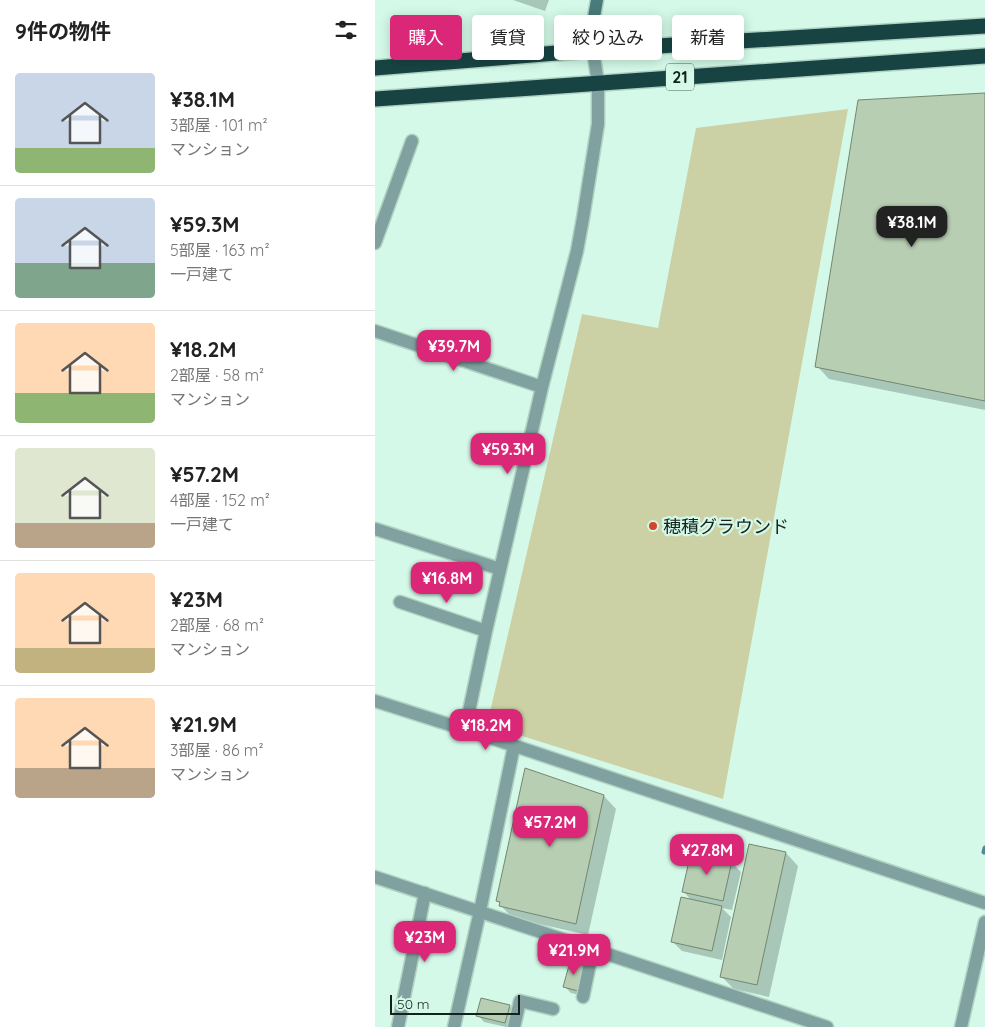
<!DOCTYPE html>
<html lang="ja">
<head>
<meta charset="utf-8">
<style>
	:root { --surface:#fff; --page:#f6f6f6; --text:#222; --muted:#767676; --line:#e0e0e0; --accent:#db2777 }
	body { margin:0; font-family:Quicksand,"Noto Sans JP",sans-serif; background:var(--page); color:var(--text); height:100vh; display:flex; flex-direction:column; font-size:19px; white-space:nowrap }
	* { box-sizing:border-box; margin:0 }
	p { font-size:16px; color:var(--muted) }
	.icon { flex:none; width:28px; height:28px; fill:none; stroke:currentColor; stroke-width:2; stroke-linecap:round; stroke-linejoin:round }
	.map { position:relative; flex:1; overflow:hidden }
	.side { display:flex; flex-direction:column; background:var(--surface); width:375px }
	.side>* { flex:none }
	.guide { position:absolute; left:15px; top:15px; width:475px; height:45px; display:flex; gap:10px }
	.scale { position:absolute; left:15px; bottom:12px; width:130px; box-sizing:border-box; padding-left:5px; border:2px solid #14221c; border-top:0; font-size:14px; line-height:18px; white-space:nowrap; color:#14221c; -webkit-text-stroke:4px #d4f9e8; paint-order:stroke }
	.price { position:absolute; translate:-50% -42px; padding:0 11px; border-radius:10px; background:var(--accent); color:#fff; font-size:16px; line-height:32px; filter:drop-shadow(0 1px 2px #0008) }
	.price::after { content:''; position:absolute; left:50%; top:30px; width:15px; height:11px; margin-left:-8px; background:inherit; clip-path:polygon(0 0,100% 0,50% 100%) }
	.price.current { background:#222; color:#fff }
	ul { padding:0; list-style:none }
	li { display:flex; align-items:center; gap:15px; height:125px; padding:0 15px }
	li+li { border-top:1px solid var(--line) }
	li span { display:grid; place-items:center; flex:none; width:140px; height:100px; border-radius:5px; color:#555 }
	li>.icon { margin-inline-start:auto }
	span .icon { width:60px; height:60px; fill:#fffc; stroke-width:1 }
	li b { font-size:21px }
	h2 { display:flex; justify-content:space-between; align-items:center; height:60px; padding:0 15px; font-size:21px }
	.pill { padding:0 18px; border-radius:5px; background:var(--surface); box-shadow:0 2px 12px #0003; font-size:18px; line-height:45px }
	.pill.current { background:var(--accent); color:#fff }
	main { display:flex; flex:1; min-height:0 }
	.map>svg:first-child { display:block }
	.green { fill:#cbd1a5 }
	.shadow { fill:#0003 }
	.lines { fill:none; stroke-linecap:round; stroke-linejoin:round }
	.stream { stroke:#508896; stroke-width:5 }
	.building { fill:#b8ceb3; stroke:#73876f }
	.street-casing { stroke:#b1d2c3; stroke-width:15 }
	.secondary-casing { stroke:#b1d2c3; stroke-width:15 }
	.highway-casing { stroke:#b1d2c3; stroke-width:18 }
	.street { stroke:#80a19f; stroke-width:12 }
	.secondary { stroke:#487b7a; stroke-width:12 }
	.highway { stroke:#174443; stroke-width:15 }
	.poi-dot { fill:#d14728; stroke:#d4f9e8; stroke-width:2 }
	.labels { text-anchor:middle; dominant-baseline:central; stroke-width:4.5; stroke-linejoin:round; paint-order:stroke }
	.shield { fill:#d4f9e8; stroke:#4e6259; stroke-width:1 }
	.shield-label { font-size:16px; font-weight:bold; fill:#14221c }
	.poi-label { font-size:18px; fill:#14221c; stroke:#d4f9e8; text-anchor:start }
</style>
</head>
<body>
<main>
<section class="side">
<h2>9件の物件<svg class="icon" aria-label="filters" viewBox="0 0 24 24"><path d="M4 7h16M4 17h16"/><circle cx="9" cy="7" r="2"/><circle cx="15" cy="17" r="2"/></svg></h2>
<ul>
<li><span style="background:linear-gradient(#c9d6e8 75%,#8fb573 0)"><svg class="icon" aria-label="home" viewBox="0 0 24 24"><path d="M3 11l9-7 9 7M6 9v11h12V9"/></svg></span><div><b>¥38.1M</b><p>3部屋 · 101 m²</p><p>マンション</p></div></li>
<li><span style="background:linear-gradient(#c9d6e8 65%,#7fa58c 0)"><svg class="icon" aria-label="home" viewBox="0 0 24 24"><path d="M3 11l9-7 9 7M6 9v11h12V9"/></svg></span><div><b>¥59.3M</b><p>5部屋 · 163 m²</p><p>一戸建て</p></div></li>
<li><span style="background:linear-gradient(#ffd9b3 70%,#8fb573 0)"><svg class="icon" aria-label="home" viewBox="0 0 24 24"><path d="M3 11l9-7 9 7M6 9v11h12V9"/></svg></span><div><b>¥18.2M</b><p>2部屋 · 58 m²</p><p>マンション</p></div></li>
<li><span style="background:linear-gradient(#dfe7d0 75%,#b9a48a 0)"><svg class="icon" aria-label="home" viewBox="0 0 24 24"><path d="M3 11l9-7 9 7M6 9v11h12V9"/></svg></span><div><b>¥57.2M</b><p>4部屋 · 152 m²</p><p>一戸建て</p></div></li>
<li><span style="background:linear-gradient(#ffd9b3 75%,#c2b280 0)"><svg class="icon" aria-label="home" viewBox="0 0 24 24"><path d="M3 11l9-7 9 7M6 9v11h12V9"/></svg></span><div><b>¥23M</b><p>2部屋 · 68 m²</p><p>マンション</p></div></li>
<li><span style="background:linear-gradient(#ffd9b3 70%,#b9a48a 0)"><svg class="icon" aria-label="home" viewBox="0 0 24 24"><path d="M3 11l9-7 9 7M6 9v11h12V9"/></svg></span><div><b>¥21.9M</b><p>3部屋 · 86 m²</p><p>マンション</p></div></li>
</ul>
</section>
<div class="map">
<svg width="610" height="1027" viewBox="0 0 610 1027">
	<rect width="100%" height="100%" fill="#d4f9e8"/>
	<!-- green -->
	<path class="green" d="M473,109l-125,690 -236,-74 95,-411 76,14 38,-200z"/>
	<!-- shadow -->
	<path class="shadow" d="M138,0h36l-4,11z
		M610,94v316l-156,-31 -12,-13z
		M229,796l12,13 -28,126 -75,-17 -12,-12v-2l-4,-4z
		M375,845l36,8 12,13 -29,131 -35,-8 -13,-13z
		M356,862l10,10 -9,38 -10,-2 9,9 -9,43 -40,-9 -9,-9 19,-41 -8,-9z
		M215,973l-6,23 -13,-3 -6,-6z
		M134,1006l7,6 -4,15h-6l-22,-5 -6,-7z"/>
	<g class="lines">
		<!-- stream -->
		<path class="stream" d="M609,852l1,-4"/>
	</g>
	<!-- building -->
	<path class="building" d="M610,93v308l-170,-34 43,-267z
		M150,768l79,27 -28,129 -77,-18 1,-4 -4,-1z
		M374,844l37,8 -29,133 -37,-8z
		M316,852l41,9 -9,40 -41,-9z
		M306,897l41,9 -10,45 -41,-9z
		M195,962l14,3 -6,26 -15,-4z
		M106,998l29,7 -5,18 -29,-7z"/>
	<g class="lines">
		<!-- street casing -->
		<g class="street-casing">
			<path id="street" d="M0,243l37,-102
				M0,331l167,56
				M0,529l125,40
				M25,602l86,29
				M0,701l104,33 506,169
				M90,730l21,-99 56,-244 35,-136 6,-33 15,-94v-41l-5,-33
				M0,877l452,150
				M208,997l10,-48
				M23,1027l27,-134
				M79,1027l26,-116 34,-165
				M139,1027l6,-26 33,8
				M586,1027l24,-105"/>
		</g>
		<!-- secondary casing -->
		<g class="secondary-casing">
			<path id="secondary" d="M218,50l1,-33 3,-17"/>
		</g>
		<!-- highway casing -->
		<g class="highway-casing">
			<path id="highway" d="M0,68l218,-18 392,-24
				M0,99l610,-43"/>
		</g>
		<!-- street -->
		<use href="#street" class="street"/>
		<!-- secondary -->
		<use href="#secondary" class="secondary"/>
		<!-- highway -->
		<use href="#highway" class="highway"/>
	</g>
	<!-- markers -->
	<circle class="poi-dot" cx="278" cy="526" r="5"/>
	<g class="labels">
		<!-- shield labels -->
		<rect class="shield" x="291" y="63.5" width="28" height="27" rx="4"/>
		<g class="shield-label">
			<text x="305" y="77">21</text>
		</g>
		<!-- poi labels -->
		<g class="poi-label">
			<text x="288" y="526">穂積グラウンド</text>
		</g>
	</g>
</svg>
<div class="scale">50 m</div>
<b class="price current" style="left:537px;top:248px">¥38.1M</b>
<b class="price" style="left:79px;top:372px">¥39.7M</b>
<b class="price" style="left:133px;top:475px">¥59.3M</b>
<b class="price" style="left:72px;top:604px">¥16.8M</b>
<b class="price" style="left:111px;top:751px">¥18.2M</b>
<b class="price" style="left:175px;top:848px">¥57.2M</b>
<b class="price" style="left:332px;top:876px">¥27.8M</b>
<b class="price" style="left:50px;top:963px">¥23M</b>
<b class="price" style="left:199px;top:976px">¥21.9M</b>
<div class="guide">
<a class="pill current">購入</a>
<a class="pill">賃貸</a>
<a class="pill">絞り込み</a>
<a class="pill">新着</a>
</div>
</div>
</main>
</body>
</html>
